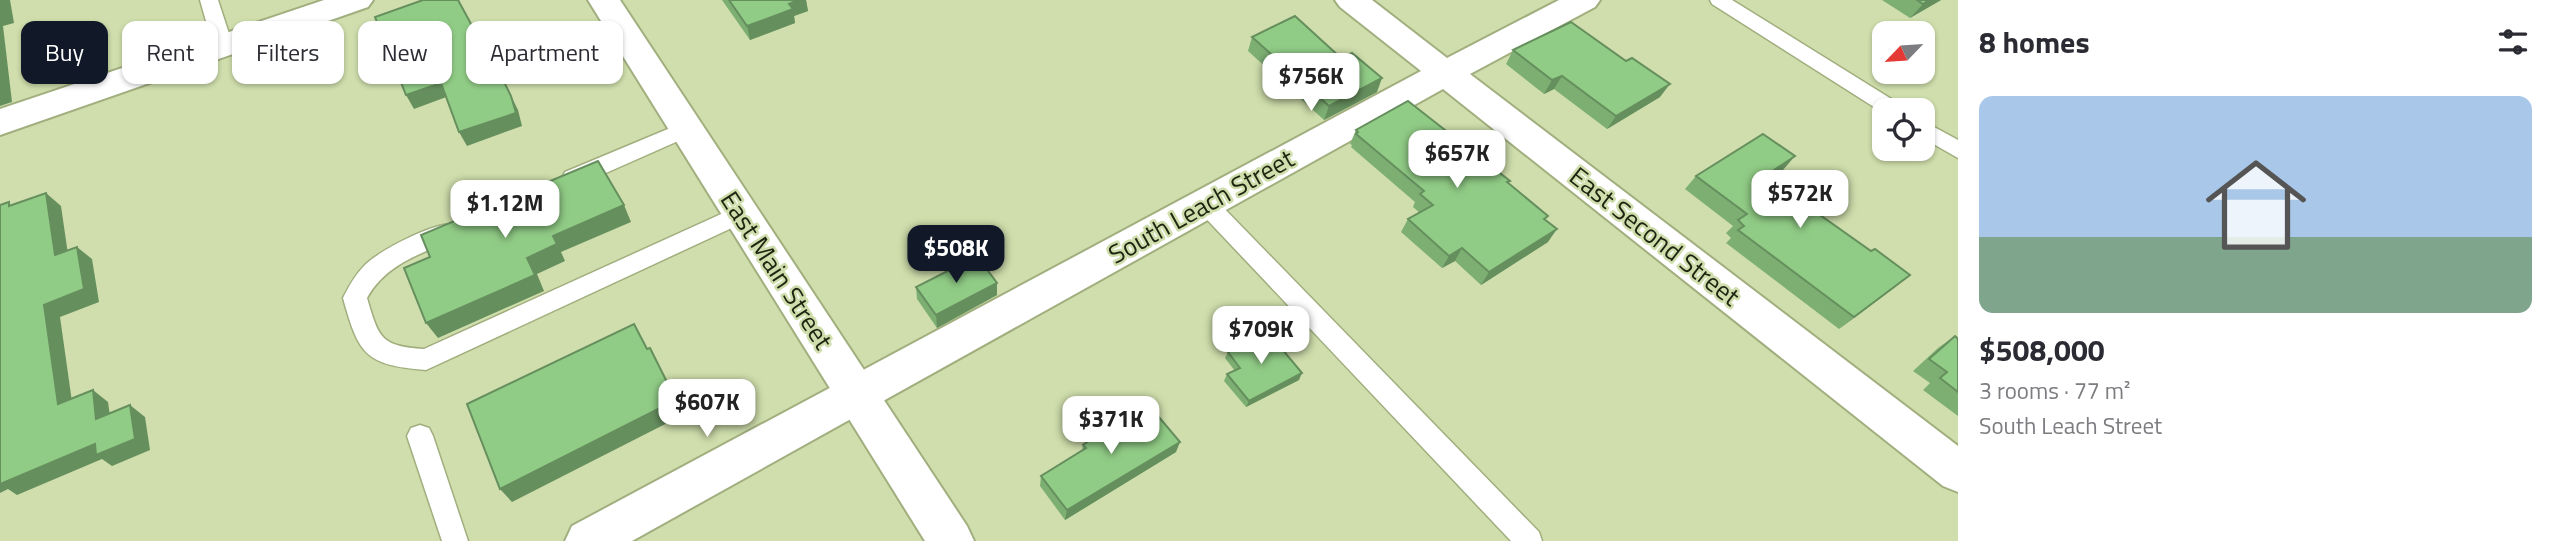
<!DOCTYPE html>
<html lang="en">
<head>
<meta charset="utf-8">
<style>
	:root { --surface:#fff; --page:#f2f2f3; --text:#2b2b33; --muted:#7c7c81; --accent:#111827 }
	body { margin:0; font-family:"Titillium Web",sans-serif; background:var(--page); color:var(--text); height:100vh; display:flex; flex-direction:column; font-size:26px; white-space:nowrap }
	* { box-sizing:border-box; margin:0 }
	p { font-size:23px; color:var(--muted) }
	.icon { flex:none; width:38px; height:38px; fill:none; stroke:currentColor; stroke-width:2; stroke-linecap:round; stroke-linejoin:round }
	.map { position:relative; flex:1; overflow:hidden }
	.sheet { display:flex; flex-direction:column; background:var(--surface); width:595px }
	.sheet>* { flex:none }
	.top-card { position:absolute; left:21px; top:21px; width:665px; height:63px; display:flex; gap:14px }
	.needle { width:46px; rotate:245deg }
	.buttons { position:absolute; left:1872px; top:21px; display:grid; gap:14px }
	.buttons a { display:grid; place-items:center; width:63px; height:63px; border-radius:14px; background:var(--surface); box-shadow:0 2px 5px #0004; font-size:35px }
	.price { position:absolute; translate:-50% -60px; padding:0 16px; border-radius:14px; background:#fff; color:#222; font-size:23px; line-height:46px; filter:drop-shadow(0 2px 4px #0008) }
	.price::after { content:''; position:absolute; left:50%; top:42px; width:21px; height:16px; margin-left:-10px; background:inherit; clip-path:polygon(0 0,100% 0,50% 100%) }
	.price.current { background:var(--accent); color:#fff }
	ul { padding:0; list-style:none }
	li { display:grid; align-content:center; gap:14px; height:371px; padding:0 21px }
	li span { display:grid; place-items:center; height:217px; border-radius:14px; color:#555 }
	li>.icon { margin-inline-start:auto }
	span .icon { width:126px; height:126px; fill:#fffc; stroke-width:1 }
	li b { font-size:30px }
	h2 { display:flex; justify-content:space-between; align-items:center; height:84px; padding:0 21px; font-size:30px }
	.pill { padding:0 24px; border-radius:14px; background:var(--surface); box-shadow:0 2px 5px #0004; font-size:24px; line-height:63px }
	.pill.current { background:var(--accent); color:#fff }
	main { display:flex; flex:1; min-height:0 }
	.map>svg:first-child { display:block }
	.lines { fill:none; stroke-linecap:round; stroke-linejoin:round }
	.service-casing { stroke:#a1ae7e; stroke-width:3 }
	.minor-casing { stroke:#a1ae7e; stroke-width:4 }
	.primary-casing { stroke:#a1ae7e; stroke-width:4 }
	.service { fill:#fff; fill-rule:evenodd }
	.minor { fill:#fff; fill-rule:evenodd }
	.primary { fill:#fff; fill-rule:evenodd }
	.wall { fill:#7daf73 }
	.shaded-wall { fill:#668f5e }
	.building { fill:#91cc86; stroke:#668f5e; stroke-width:2 }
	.labels { text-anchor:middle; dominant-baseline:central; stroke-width:5; stroke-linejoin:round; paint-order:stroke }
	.street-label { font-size:26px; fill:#1f2411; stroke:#cfdeac }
</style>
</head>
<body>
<main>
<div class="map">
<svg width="1958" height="541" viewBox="0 0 1958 541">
	<rect width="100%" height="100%" fill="#cfdeac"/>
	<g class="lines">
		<!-- service casing -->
		<g class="service-casing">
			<path id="service" d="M200,0h18l15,46 -3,5h-14l-3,-5z
				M1710,0h22l169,105 3,5h-19v4l-173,-110z
				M687,121l7,3 3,5 -3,5 -113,50 -8,2 -8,-2 -3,-6 3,-6z
				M1923,121l35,19v18l-35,-20z
				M1205,195l8,2 326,335 3,9h-31l-314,-332 -3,-6 3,-6z
				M741,205l8,3 3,6 -3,6 -323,150c-61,-5 -67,-15 -83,-72 6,-12 12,-23 22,-33 15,-15 75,-47 95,-40l3,6 -3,6c-35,15 -74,26 -93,61 12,41 14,48 57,51z
				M420,425l9,3 4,8 35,105h-26l-35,-105 4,-8z"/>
		</g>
		<!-- minor casing -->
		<g class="minor-casing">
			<path id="minor" d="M324,0h49l-5,7 -368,128v-26z
				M1335,0h37l75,58 112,-58h41l-5,7 -125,67 488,372v46l-15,-6 -500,-397 -811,452h-67l7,-15 849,-455 -81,-64z"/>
		</g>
		<!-- primary casing -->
		<g class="primary-casing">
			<path id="primary" d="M588,0h32l347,526 7,15h-49z"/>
		</g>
		<!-- service -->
		<use href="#service" class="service"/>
		<!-- minor -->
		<use href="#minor" class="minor"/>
		<!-- primary -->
		<use href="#primary" class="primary"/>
	</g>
	<!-- wall -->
	<path class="wall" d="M722,0h84l2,11 -14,5 1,7 -45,17z
		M1882,0h59l-31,18z
		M1252,37l125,55 -53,28 -76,-69z
		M1513,50l147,47 -53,32 -53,-40 -10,5 -38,-30z
		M1356,130l152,53 40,33 -3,4 3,22 -67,43 -26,-24 -13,7 -41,-36 7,-13 12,-6 -7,-6 2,-5 -64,-55 1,-2 -2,-1z
		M1783,170l-15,9 127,108 -56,42 -113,-86 5,-5 -5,-5 7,-7 -48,-37 11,-13z
		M997,283v12l-60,33 -20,-29 -1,-12z
		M1955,336l3,3v77l-35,-26 7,-7 -17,-12 25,-23z
		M1228,352l71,28 -53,27 -22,-26 3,-7 8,-3 -10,-13z
		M1083,445l93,7 -111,68 -25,-34 1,-10 41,-26z"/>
	<!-- shaded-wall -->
	<path class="shaded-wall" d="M0,0h10l4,23 -11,3 9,76 -12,4z
		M798,0h8l2,11 -14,5 1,7 -45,17 -3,-14 42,-22z
		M1929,0h12l-31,18 13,-14z
		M485,43l33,67 4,16 -55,20 -8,-14z
		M1562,76l-8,13 -10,5 8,-14z
		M1382,78l-5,14 -53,28 5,-14z
		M441,83l8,13 -35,13 -8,-14z
		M1670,84l-10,13 -53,32 9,-13z
		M1795,156l-12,14 -30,20 12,-14z
		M46,193l15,13 9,62 -15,-13z
		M624,205l7,17 -70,30 4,9 -28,13 7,17 -106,47 -12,-15 101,-65 26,-22z
		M1557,229l-9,13 -67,43 8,-13z
		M77,247l15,12 7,43 -39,15 14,99 -16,-12 -14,-99z
		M1462,248l-7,13 -13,7 7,-12z
		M1910,275l-15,12 -56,42 15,-12z
		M997,283v12l-60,33 -1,-13z
		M1302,373l-3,7 -53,27 3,-6z
		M93,390l15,12 4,28 -16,-11z
		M676,400l7,15 -171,87 -12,-13z
		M130,405l15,12 5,33 -38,16 -10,-7 -85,36 -9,-6 -8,4v-18z
		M1180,442l-4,10 -111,68 2,-10z"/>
	<!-- building -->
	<path class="building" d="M423,0h35l24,44 3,-1 26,53 5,17 -57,19 -18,-49 -35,12 -31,-78z
		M729,0h69l-9,4 4,5 -46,17z
		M1917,0h12l-6,4z
		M1295,16l46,42 11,-5 30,25 -53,28 -77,-69z
		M1571,22l55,39 6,-3 38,26 -54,32 -54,-40 -10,4 -39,-30z
		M1408,101l102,80 -3,1 41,34 -4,3 13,10 -68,43 -27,-24 -13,8 -41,-37 25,-14 -13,-11 4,-3 -68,-57 2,-2 -2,-2z
		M1763,134l32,22 -30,20 106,75 4,-2 35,26 -56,42 -116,-87 6,-4 -6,-6 9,-6 -51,-38z
		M598,161l26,44 -71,31 4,8 -30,14 8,17 -109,48 -22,-55 26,-11 -9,-22z
		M46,193l9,62 22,-8 7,42 -40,16 14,99 35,-14 3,29 34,-14 5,34 -39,16 -1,-11 -95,40v-279l9,-3v4z
		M977,256l20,27 -61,32 -20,-28z
		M634,324l13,25 3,-1 26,52 -176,89 -33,-85z
		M1267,331l35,42 -53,28 -22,-27 13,-6 -12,-16z
		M1955,336l3,3v53l-18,-14 7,-6 -18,-13z
		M1147,403l33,39 -113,68 -26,-34 45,-28 -3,-3 21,-15z"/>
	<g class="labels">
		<!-- street labels -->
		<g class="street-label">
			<text transform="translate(1201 206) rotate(-29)">South Leach Street</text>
			<text transform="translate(1655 236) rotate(38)">East Second Street</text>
			<text transform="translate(777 270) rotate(57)">East Main Street</text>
		</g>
	</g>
</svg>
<div class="buttons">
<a><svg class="needle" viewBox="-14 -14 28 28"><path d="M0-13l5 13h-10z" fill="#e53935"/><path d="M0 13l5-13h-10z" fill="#7c7c81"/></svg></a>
<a><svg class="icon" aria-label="locate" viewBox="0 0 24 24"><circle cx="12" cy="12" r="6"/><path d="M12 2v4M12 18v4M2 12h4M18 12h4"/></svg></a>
</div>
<b class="price" style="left:1311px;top:113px">$756K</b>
<b class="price" style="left:1457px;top:190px">$657K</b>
<b class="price" style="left:1800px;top:230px">$572K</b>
<b class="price" style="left:505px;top:240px">$1.12M</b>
<b class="price current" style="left:956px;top:285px">$508K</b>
<b class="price" style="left:1261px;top:366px">$709K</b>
<b class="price" style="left:707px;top:439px">$607K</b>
<b class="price" style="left:1111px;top:456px">$371K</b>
<div class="top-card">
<a class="pill current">Buy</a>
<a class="pill">Rent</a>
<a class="pill">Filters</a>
<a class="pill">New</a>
<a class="pill">Apartment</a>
</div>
</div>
<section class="sheet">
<h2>8 homes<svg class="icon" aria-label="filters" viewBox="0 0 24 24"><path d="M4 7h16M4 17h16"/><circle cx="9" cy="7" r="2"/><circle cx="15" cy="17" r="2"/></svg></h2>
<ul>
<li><span style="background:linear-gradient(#a9c7e8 65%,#7fa58c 0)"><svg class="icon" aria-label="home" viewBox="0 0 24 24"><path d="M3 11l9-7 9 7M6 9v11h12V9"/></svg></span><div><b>$508,000</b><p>3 rooms · 77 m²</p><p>South Leach Street</p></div></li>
</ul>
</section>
</main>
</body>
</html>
